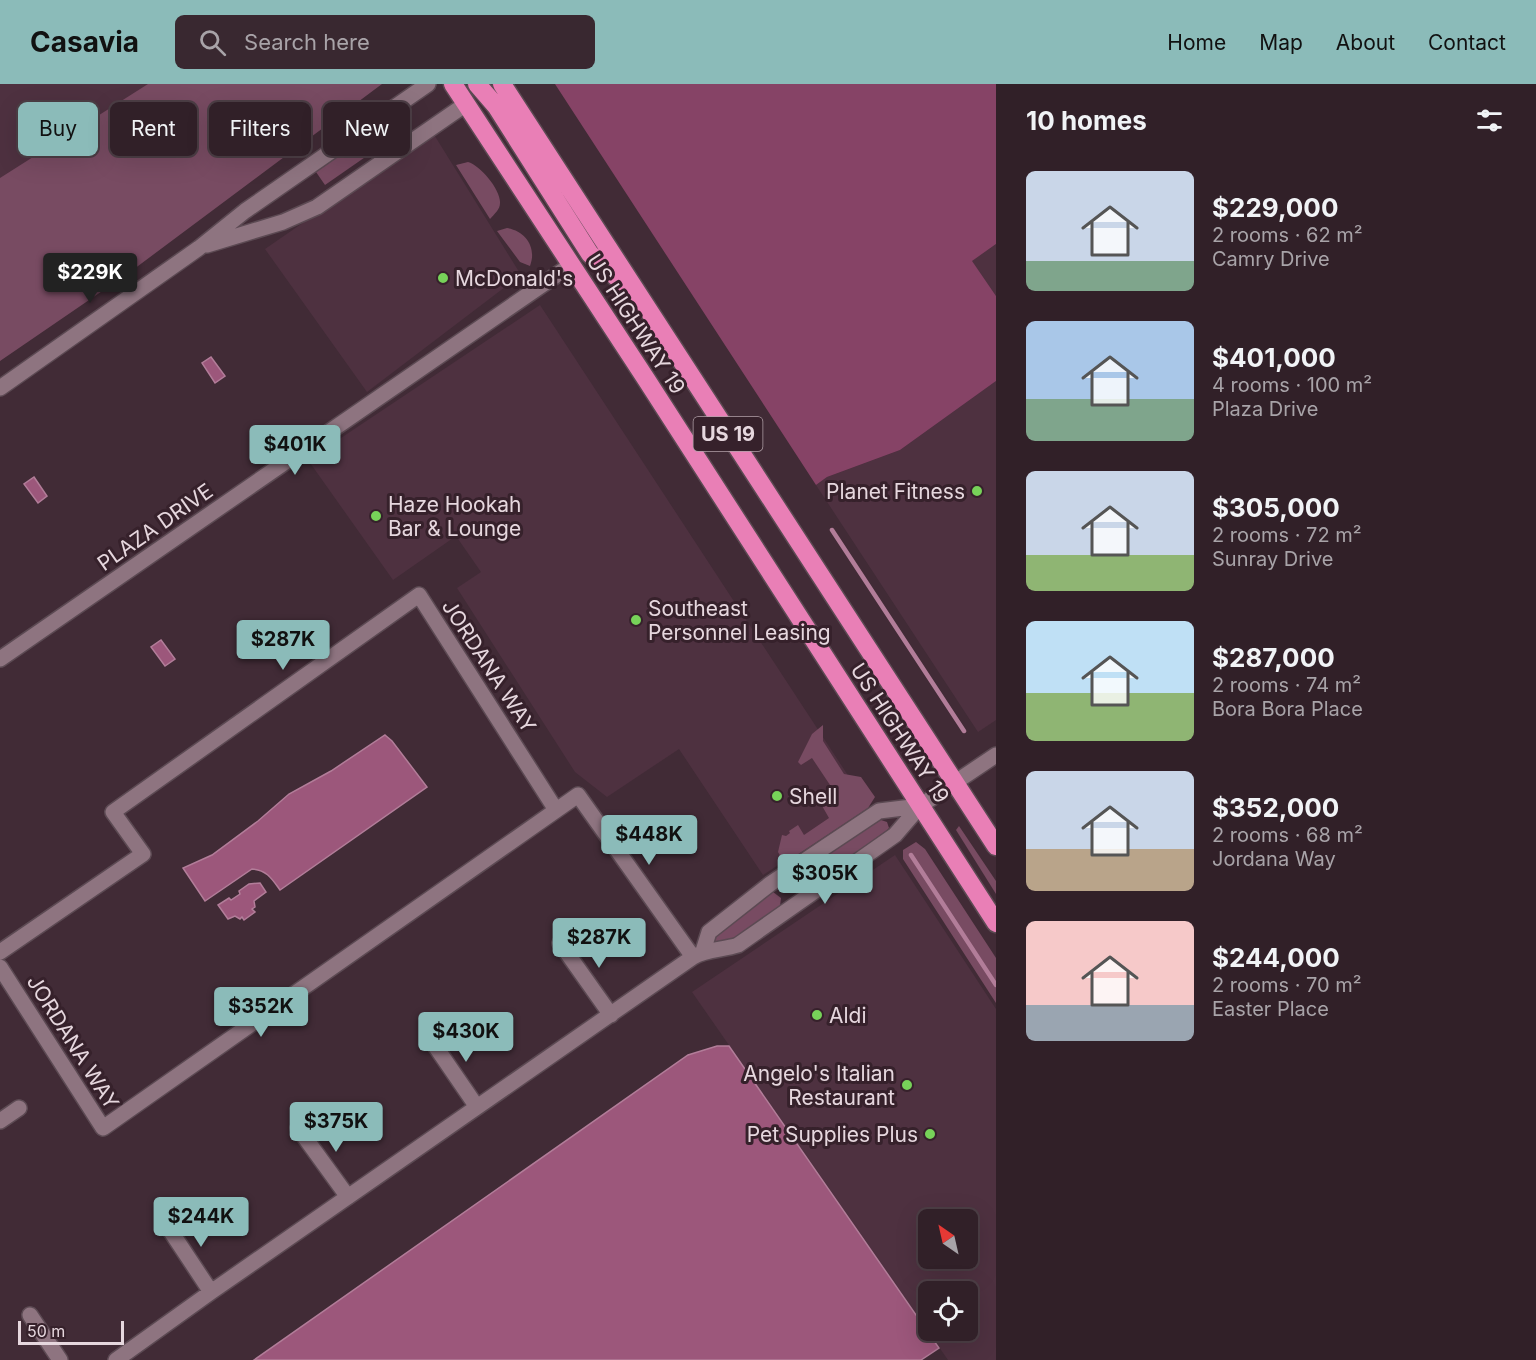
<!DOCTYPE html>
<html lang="en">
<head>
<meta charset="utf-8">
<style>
	:root { --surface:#312028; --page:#392830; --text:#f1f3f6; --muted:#a8a3a8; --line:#4c3e45; --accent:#8bbbb9 }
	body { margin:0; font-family:Inter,sans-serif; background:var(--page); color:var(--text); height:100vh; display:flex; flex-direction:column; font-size:22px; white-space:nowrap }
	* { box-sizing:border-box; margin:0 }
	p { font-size:20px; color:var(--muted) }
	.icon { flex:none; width:33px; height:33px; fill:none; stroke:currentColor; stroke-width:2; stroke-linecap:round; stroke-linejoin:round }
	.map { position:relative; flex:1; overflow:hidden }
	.side { display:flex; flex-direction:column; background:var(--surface); width:540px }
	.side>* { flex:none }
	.banner { position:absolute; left:18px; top:18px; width:570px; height:54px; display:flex; gap:12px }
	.needle { width:39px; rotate:326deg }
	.fabs { position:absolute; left:918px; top:1125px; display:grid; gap:12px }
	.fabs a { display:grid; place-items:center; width:60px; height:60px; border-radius:9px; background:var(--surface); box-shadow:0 6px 24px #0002,0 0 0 2px var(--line); font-size:30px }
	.scale { position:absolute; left:18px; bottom:15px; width:106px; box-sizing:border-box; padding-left:6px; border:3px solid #e6d7de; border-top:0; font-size:16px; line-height:21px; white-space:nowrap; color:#e6d7de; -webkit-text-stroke:4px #36212b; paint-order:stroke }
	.price { position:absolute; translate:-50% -51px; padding:0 14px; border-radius:6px; background:var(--accent); color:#111; font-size:20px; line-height:39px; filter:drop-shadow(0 2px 3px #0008) }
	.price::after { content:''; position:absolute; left:50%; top:36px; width:18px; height:14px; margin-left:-9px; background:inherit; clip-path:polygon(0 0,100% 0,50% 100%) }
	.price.current { background:#222; color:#fff }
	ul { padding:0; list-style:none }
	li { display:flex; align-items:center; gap:18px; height:150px; padding:0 30px }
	li span { display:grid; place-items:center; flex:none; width:168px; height:120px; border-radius:9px; color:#555 }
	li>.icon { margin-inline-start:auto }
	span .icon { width:72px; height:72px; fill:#fffc; stroke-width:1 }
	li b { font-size:26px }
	h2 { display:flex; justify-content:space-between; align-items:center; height:72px; padding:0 30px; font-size:26px }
	.tag { padding:0 21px; border-radius:9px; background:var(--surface); box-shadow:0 6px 24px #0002,0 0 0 2px var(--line); font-size:21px; line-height:54px }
	.tag.current { background:var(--accent); color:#111 }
	header { display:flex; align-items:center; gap:36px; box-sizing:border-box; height:84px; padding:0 30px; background:var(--accent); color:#111 }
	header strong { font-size:28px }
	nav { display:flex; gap:33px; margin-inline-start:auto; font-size:21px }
	.search { width:420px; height:54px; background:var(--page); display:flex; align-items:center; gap:15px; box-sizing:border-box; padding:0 21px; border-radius:9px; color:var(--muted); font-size:22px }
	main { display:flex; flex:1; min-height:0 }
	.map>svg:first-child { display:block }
	.built { fill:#4e3140; fill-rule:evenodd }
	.green { fill:#784b62 }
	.forest { fill:#864366 }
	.water { fill:#9c577b; stroke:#b27d99; stroke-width:1.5 }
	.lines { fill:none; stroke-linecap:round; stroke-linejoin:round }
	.stream { stroke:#b27d99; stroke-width:4.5 }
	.minor-casing { stroke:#5c4a53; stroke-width:18 }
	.highway-casing { stroke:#5c4a53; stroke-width:21 }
	.minor { stroke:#8e7480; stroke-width:15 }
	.highway { stroke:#e97fb6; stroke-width:18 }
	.poi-dot { fill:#77d259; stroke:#36212b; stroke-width:2 }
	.labels { text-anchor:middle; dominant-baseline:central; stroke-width:6; stroke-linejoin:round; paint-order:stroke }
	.shield { fill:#36212b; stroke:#b1a0a8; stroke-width:1.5 }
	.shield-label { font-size:20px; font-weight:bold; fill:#e6d7de }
	.poi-label { font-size:21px; fill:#e6d7de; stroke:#36212b; text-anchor:start }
	.street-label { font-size:21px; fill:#e6d7de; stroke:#36212b }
</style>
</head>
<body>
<header>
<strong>Casavia</strong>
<div class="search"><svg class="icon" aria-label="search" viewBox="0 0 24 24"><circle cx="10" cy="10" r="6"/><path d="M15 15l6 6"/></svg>Search here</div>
<nav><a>Home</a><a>Map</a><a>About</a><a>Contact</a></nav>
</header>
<main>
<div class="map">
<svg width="996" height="1276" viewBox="0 0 996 1276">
	<rect width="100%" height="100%" fill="#412b36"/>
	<!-- built -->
	<path class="built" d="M0,0h155l-155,96z
		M433,49l88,142 -154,117 -102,-143z
		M996,160v52l-25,-35z
		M540,221l328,501 -105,69 -84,-126 -72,48 -32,-25 -118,-184 24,-16 -25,-36 -63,44 -85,-120z
		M996,297v339l-18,12 -162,-247 11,-8 73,-27z
		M895,771l101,154v351h-48l-256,-368zM928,1136h40v38h-40zM928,1208h40v38h-40z"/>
	<!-- green -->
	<path class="green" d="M148,0h234l-252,188 -130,89v-183z
		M375,47l9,13 -59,41 -9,-13z
		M468,78c12,3 33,28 32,41 0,7 -6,11 -10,16l-34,-54z
		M507,144c19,3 30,20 23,38l-10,-4 -23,-31z
		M823,641v16l21,33 17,3 14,20 -7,11 -77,51h-9l-4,-7 4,-17 4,1 4,-3 -1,-2 9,-6 6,10 25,-17 -8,-14 15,-10 -24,-36 -11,7 -3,-3 14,-28z
		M881,736l6,2 2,6 -2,2 -70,51 -6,2 -6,-5 -1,-8 4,-5z
		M959,742l37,55v13l-40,-64z
		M916,758l9,7 71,109v45l-93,-144v-9z
		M773,808l8,6 -1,8 -5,4 -48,33h-12l-2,-3 1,-7 55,-40z"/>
	<!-- forest -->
	<path class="forest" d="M555,0h441v160l-24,17 24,35v85l-96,69 -73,27 -11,8z"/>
	<!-- water -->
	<path class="water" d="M211,273l14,19 -10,7 -13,-20z
		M34,393l13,19 -9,7 -14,-19z
		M161,556l14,19 -10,7 -14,-19z
		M385,651l7,6 35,46 -147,103c-8,-11 -13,-20 -28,-21l-47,32 -22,-33 29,-13 46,-34 31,-27 42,-23z
		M260,799l6,9 -12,9 1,6 -3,2 3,3 -11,8 -2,-3 -2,2 -5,-3 -7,3 -10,-14 11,-7 2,2 9,-6 -1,-3 10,-7z
		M717,962h12l210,302 -18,12h-667l434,-305z"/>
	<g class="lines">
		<!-- stream -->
		<path class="stream" d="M832,446l132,201
			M911,771l85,130"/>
		<!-- minor casing -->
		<g class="minor-casing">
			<path id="minor" d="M207,161l76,-23 34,-15 149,-103
				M0,304l199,-140 46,-37 183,-127
				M0,575l571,-394
				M560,859l51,72
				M703,867l6,-19 61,-48 55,-37 54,-36 41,-5
				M0,868l143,-98 -30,-42 306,-217 137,215
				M0,883l103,161 475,-333 115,162
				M429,953l48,70
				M0,1037l19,-13
				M298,1044l50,69
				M164,1137l47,71
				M30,1231l30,45
				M116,1276l95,-68 482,-335c13,-8 30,-7 45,-12l157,-110 25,-29 76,-51"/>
		</g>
		<!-- highway casing -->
		<g class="highway-casing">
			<path id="highway" d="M453,0l193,295 350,544
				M477,0l19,22 94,148 32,28
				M502,0l494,762"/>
		</g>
		<!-- minor -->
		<use href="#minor" class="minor"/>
		<!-- highway -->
		<use href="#highway" class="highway"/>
	</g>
	<!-- markers -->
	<g class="poi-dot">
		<circle cx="443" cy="194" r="6"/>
		<circle cx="977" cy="407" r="6"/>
		<circle cx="376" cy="432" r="6"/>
		<circle cx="636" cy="536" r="6"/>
		<circle cx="777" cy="712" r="6"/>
		<circle cx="817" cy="931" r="6"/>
		<circle cx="907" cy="1001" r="6"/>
		<circle cx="930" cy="1050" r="6"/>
	</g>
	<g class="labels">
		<!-- shield labels -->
		<rect class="shield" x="693.5" y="333" width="69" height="34" rx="4.5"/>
		<g class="shield-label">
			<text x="728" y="350">US 19</text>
		</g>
		<!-- poi labels -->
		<g class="poi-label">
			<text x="455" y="194">McDonald's</text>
			<text x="965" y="407" text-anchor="end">Planet Fitness</text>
			<text x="388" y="420">Haze Hookah<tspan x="388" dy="24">Bar &amp; Lounge</tspan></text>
			<text x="648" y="524">Southeast<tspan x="648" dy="24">Personnel Leasing</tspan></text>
			<text x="789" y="712">Shell</text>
			<text x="829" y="931">Aldi</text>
			<text x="895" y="989" text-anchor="end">Angelo's Italian<tspan x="895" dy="24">Restaurant</tspan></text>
			<text x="918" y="1050" text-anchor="end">Pet Supplies Plus</text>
		</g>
		<!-- street labels -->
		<g class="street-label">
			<text transform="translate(636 240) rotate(57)">US HIGHWAY 19</text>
			<text transform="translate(155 443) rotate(-35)">PLAZA DRIVE</text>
			<text transform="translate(489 582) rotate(57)">JORDANA WAY</text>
			<text transform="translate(900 649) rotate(57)">US HIGHWAY 19</text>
			<text transform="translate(73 958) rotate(58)">JORDANA WAY</text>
		</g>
	</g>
</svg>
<div class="fabs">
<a><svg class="needle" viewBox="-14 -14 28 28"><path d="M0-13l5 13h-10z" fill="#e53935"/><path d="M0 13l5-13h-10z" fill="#a8a3a8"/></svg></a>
<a><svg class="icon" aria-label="locate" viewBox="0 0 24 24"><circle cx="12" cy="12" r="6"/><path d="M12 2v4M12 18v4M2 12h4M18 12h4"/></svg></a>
</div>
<div class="scale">50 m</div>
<b class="price current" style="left:90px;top:220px">$229K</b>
<b class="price" style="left:295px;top:392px">$401K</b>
<b class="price" style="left:283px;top:587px">$287K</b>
<b class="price" style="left:649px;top:782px">$448K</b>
<b class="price" style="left:825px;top:821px">$305K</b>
<b class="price" style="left:599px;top:885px">$287K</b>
<b class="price" style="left:261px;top:954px">$352K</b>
<b class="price" style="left:466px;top:979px">$430K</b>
<b class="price" style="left:336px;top:1069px">$375K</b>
<b class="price" style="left:201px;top:1164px">$244K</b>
<div class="banner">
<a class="tag current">Buy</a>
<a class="tag">Rent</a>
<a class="tag">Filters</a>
<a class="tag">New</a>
</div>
</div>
<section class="side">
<h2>10 homes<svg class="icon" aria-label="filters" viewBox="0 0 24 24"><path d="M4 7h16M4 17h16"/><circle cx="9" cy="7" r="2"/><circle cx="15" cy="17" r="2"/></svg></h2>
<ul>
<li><span style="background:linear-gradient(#c9d6e8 75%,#7fa58c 0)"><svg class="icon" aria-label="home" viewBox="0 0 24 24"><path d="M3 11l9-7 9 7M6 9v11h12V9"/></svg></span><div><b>$229,000</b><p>2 rooms · 62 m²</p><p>Camry Drive</p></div></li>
<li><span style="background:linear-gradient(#a9c7e8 65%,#7fa58c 0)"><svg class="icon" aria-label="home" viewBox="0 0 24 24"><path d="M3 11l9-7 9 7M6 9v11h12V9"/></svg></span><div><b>$401,000</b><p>4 rooms · 100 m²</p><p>Plaza Drive</p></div></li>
<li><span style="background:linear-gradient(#c9d6e8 70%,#8fb573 0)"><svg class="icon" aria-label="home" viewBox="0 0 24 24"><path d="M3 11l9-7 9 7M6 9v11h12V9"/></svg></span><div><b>$305,000</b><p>2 rooms · 72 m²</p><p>Sunray Drive</p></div></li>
<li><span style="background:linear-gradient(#bfe0f5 60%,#8fb573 0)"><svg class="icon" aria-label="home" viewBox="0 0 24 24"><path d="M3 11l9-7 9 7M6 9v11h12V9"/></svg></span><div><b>$287,000</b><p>2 rooms · 74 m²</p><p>Bora Bora Place</p></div></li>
<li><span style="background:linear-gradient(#c9d6e8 65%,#b9a48a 0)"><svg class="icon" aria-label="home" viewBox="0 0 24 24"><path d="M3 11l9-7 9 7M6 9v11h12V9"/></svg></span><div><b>$352,000</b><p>2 rooms · 68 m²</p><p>Jordana Way</p></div></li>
<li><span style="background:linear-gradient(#f6c9c9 70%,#9aa5b1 0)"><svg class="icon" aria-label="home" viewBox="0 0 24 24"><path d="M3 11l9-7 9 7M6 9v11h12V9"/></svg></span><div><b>$244,000</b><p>2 rooms · 70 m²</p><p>Easter Place</p></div></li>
</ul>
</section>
</main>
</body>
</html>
